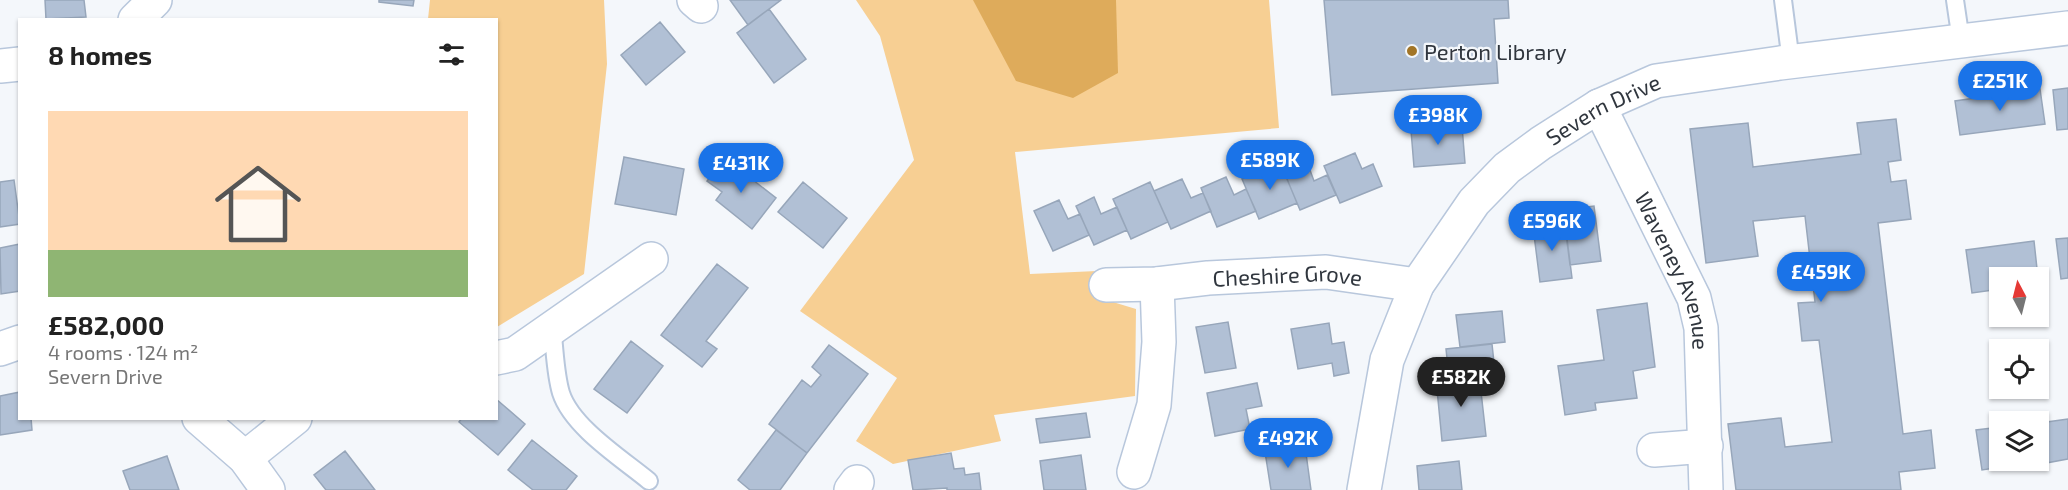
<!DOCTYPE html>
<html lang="en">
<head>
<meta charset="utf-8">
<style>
	:root { --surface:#fff; --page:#f6f6f6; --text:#222; --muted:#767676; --line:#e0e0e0; --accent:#1a73e8 }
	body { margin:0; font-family:"Exo 2",sans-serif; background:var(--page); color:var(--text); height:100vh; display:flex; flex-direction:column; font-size:22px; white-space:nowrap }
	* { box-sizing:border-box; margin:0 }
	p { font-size:20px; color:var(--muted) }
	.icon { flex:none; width:33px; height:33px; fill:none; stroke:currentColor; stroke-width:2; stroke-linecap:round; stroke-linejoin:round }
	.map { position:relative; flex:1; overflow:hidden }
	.sheet { position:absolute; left:18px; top:18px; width:480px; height:402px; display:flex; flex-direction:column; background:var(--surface); border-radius:0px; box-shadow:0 2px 4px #0004 }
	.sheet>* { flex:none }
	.needle { width:39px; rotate:353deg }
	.tools { position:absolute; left:1989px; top:267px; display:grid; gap:12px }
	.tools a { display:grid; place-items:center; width:60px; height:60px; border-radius:0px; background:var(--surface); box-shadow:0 2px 4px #0004; font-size:30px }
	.price { position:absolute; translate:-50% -51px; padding:0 14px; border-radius:21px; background:var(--accent); color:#fff; font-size:20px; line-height:39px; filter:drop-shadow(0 2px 3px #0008) }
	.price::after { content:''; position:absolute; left:50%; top:36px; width:18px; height:14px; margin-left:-9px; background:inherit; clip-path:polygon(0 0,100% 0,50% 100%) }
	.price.active { background:#222; color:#fff }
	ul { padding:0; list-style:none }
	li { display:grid; align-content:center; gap:12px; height:318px; padding:0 30px }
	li+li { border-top:2px solid var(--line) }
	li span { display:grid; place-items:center; height:186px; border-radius:0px; color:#555 }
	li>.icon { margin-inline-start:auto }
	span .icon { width:108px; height:108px; fill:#fffc; stroke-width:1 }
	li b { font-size:26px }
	h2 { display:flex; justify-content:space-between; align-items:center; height:72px; padding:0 30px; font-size:26px }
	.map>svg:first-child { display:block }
	.green { fill:#f7cf93 }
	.forest { fill:#deab5b }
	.building { fill:#b1c0d5; stroke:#97a6ba; stroke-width:1.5 }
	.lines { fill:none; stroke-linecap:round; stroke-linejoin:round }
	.lane-casing { stroke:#b8c7dc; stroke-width:20 }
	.street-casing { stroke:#b8c7dc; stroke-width:36 }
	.lane { stroke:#fff; stroke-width:16 }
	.street { stroke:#fff; stroke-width:33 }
	.poi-dot { fill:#a27527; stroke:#f4f7fb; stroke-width:2 }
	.labels { text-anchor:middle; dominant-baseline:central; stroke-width:4.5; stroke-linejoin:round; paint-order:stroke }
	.poi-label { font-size:22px; fill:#30363e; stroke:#f4f7fb; text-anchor:start }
	.street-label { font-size:22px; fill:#30363e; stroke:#f4f7fb }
</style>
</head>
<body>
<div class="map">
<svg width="2068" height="490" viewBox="0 0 2068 490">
	<rect width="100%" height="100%" fill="#f4f7fb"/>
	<!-- green -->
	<path class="green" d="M430,0h174l3,64 -23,210 -87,53 -1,-307 -68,-1z
		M856,0h413l10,128 -264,24 15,122 67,-3 -4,25 43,13 -1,87 -141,19 7,26 -108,23 -37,-23 41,-63 -97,-67 114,-151 -34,-124z"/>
	<!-- forest -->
	<path class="forest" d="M973,0h143l2,73 -45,25 -57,-17z"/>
	<!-- building -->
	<path class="building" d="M45,0h39l2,17 -40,2z
		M379,0h35l-1,6 -34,-4z
		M730,0h51l-33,25z
		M1324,0h184l1,18 -15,1 4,64 -166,12z
		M769,9l37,50 -32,24 -37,-50z
		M660,22l25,30 -39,33 -25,-30z
		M2068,88v41l-11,1 -4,-40z
		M2040,89l5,35 -85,11 -5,-34z
		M1896,119l5,41 -13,2 3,20 15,-2 5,39 -33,4 25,211 28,-4 4,38 -36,4 2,18h-165l-8,-66 53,-6 4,29 47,-5 -13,-102 -17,1 -4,-38 17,-1 -10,-86 -52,5 5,35 -52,7 -16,-134 58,-6 5,44 108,-13 -4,-31z
		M1462,126l3,37 -51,4 -3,-37z
		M1355,153l7,16 11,-5 9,22 -42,17 -16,-37z
		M624,157l60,12 -8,46 -61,-11z
		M725,158l51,40 -24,31 -36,-29 6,-8 -15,-11z
		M1280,162l17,41 -38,16 -17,-40z
		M1307,162l7,19 13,-6 9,20 -36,15 -16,-38z
		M1226,177l8,18 12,-6 10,22 -39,16 -16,-39z
		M1182,179l9,19 12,-5 8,18 -40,18 -17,-38z
		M14,180l6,44 -20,3v-45z
		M803,182l44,36 -24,30 -45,-36z
		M1150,182l18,40 -37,17 -18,-40z
		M1094,197l7,17 16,-7 10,23 -33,15 -18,-39z
		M1059,200l9,19 12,-5 9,21 -36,16 -19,-40z
		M1594,206l7,55 -31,4 -7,-55z
		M1565,223l7,55 -32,4 -7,-55z
		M2068,238v40l-7,1 -5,-40z
		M2034,241l4,37h-38v11l-28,4 -6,-43z
		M20,244v47l-19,3 -1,-46z
		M717,264l31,24 -42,53 11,8 -15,18 -41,-32z
		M1647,303l8,64 -22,4 4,27 -42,5 1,7 -31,5 -7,-49 46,-6 -7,-50z
		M1502,311l3,31 -45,5 -4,-32z
		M1228,322l8,46 -31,5 -9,-46z
		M1329,323l3,21 12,-2 5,31 -15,3 -2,-13 -34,6 -7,-40z
		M631,341l32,25 -36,47 -33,-24z
		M1492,344l3,28 -46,5 -3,-28z
		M829,345l39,29 -61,79 -38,-29 33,-44 9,7 10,-12 -9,-8z
		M1479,374l7,62 -44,5 -6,-62z
		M1257,383l5,23 -16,3 4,20 -35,7 -8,-43z
		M20,392v26h11l1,12 -32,5v-39z
		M496,399l29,25 -27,31 -39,-33 3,-4h34z
		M1086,413l4,24 -50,6 -4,-24z
		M2068,419v40l-22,4 -6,-40z
		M2000,427v33h38v-12l3,13 -59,9 -6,-40z
		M776,430l31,23 -27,37h-30l-12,-10z
		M532,440l45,36 -11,14h-33l-25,-20z
		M1305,446l6,44h-40l-6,-38z
		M345,451l30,39h-49l-12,-15z
		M951,453l3,16 10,-1 1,7 14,-2 2,17h-34v-2l-34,2 -5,-30z
		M1081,455l5,35h-42l-4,-29z
		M167,456l12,34h-49l-7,-19z
		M1459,461l3,29h-43l-2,-24z"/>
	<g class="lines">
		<!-- lane casing -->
		<g class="lane-casing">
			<path id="lane" d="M1783,0l8,62
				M1955,0l6,41
				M552,328c3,21 3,45 9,65 11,34 60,65 88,88"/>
		</g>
		<!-- street casing -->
		<g class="street-casing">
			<g id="street">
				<path d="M694,0l7,6"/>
				<path d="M135,20l20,-20"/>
				<path d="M0,66l20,-2"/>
				<path id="s1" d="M1599,106l95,192 7,30 5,162"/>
				<path id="s2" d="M1106,285l51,-1 51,-6 118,-6 91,13"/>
				<path d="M0,349l20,-7"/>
				<path d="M496,358l19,-4 136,-95"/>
				<path d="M199,418l46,40 23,32"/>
				<path d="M1654,450l52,-4"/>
				<path d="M245,458l50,-40"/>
				<path d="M1134,472l20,-67 5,-63 -2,-58"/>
				<path d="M851,490l6,-8"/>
				<path id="s3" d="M1364,490l23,-130 30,-75 57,-83 33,-34 34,-25 58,-37 57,-25 124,-18 288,-35"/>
			</g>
		</g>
		<!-- lane -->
		<use href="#lane" class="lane"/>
		<!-- street -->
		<use href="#street" class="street"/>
	</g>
	<!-- markers -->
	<circle class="poi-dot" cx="1412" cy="51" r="6"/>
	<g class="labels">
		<!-- poi labels -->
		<g class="poi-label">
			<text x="1424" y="51">Perton Library</text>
		</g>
		<!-- street labels -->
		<g class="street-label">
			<text stroke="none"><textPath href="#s3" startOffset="474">Severn Drive</textPath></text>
			<text stroke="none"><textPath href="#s1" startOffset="182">Waveney Avenue</textPath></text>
			<text stroke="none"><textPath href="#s2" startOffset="182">Cheshire Grove</textPath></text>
		</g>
	</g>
</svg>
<div class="tools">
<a><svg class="needle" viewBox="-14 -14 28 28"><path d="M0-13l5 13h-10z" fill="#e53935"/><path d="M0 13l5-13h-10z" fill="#767676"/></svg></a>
<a><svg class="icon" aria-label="locate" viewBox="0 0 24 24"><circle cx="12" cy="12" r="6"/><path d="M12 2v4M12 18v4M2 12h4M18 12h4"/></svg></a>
<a><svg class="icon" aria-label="layers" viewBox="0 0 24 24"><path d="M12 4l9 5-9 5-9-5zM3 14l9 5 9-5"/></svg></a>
</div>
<b class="price" style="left:2000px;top:112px">£251K</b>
<b class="price" style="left:1438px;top:146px">£398K</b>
<b class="price" style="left:1270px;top:191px">£589K</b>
<b class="price" style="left:741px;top:194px">£431K</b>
<b class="price" style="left:1552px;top:252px">£596K</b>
<b class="price" style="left:1821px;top:303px">£459K</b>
<b class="price active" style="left:1461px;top:408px">£582K</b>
<b class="price" style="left:1288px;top:469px">£492K</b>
<section class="sheet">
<h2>8 homes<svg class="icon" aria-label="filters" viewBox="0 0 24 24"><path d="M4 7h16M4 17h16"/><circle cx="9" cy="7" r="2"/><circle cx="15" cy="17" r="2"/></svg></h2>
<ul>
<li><span style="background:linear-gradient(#ffd9b3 75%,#8fb573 0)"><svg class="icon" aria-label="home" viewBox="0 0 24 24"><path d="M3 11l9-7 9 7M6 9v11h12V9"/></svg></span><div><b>£582,000</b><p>4 rooms · 124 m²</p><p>Severn Drive</p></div></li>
</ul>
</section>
</div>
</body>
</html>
